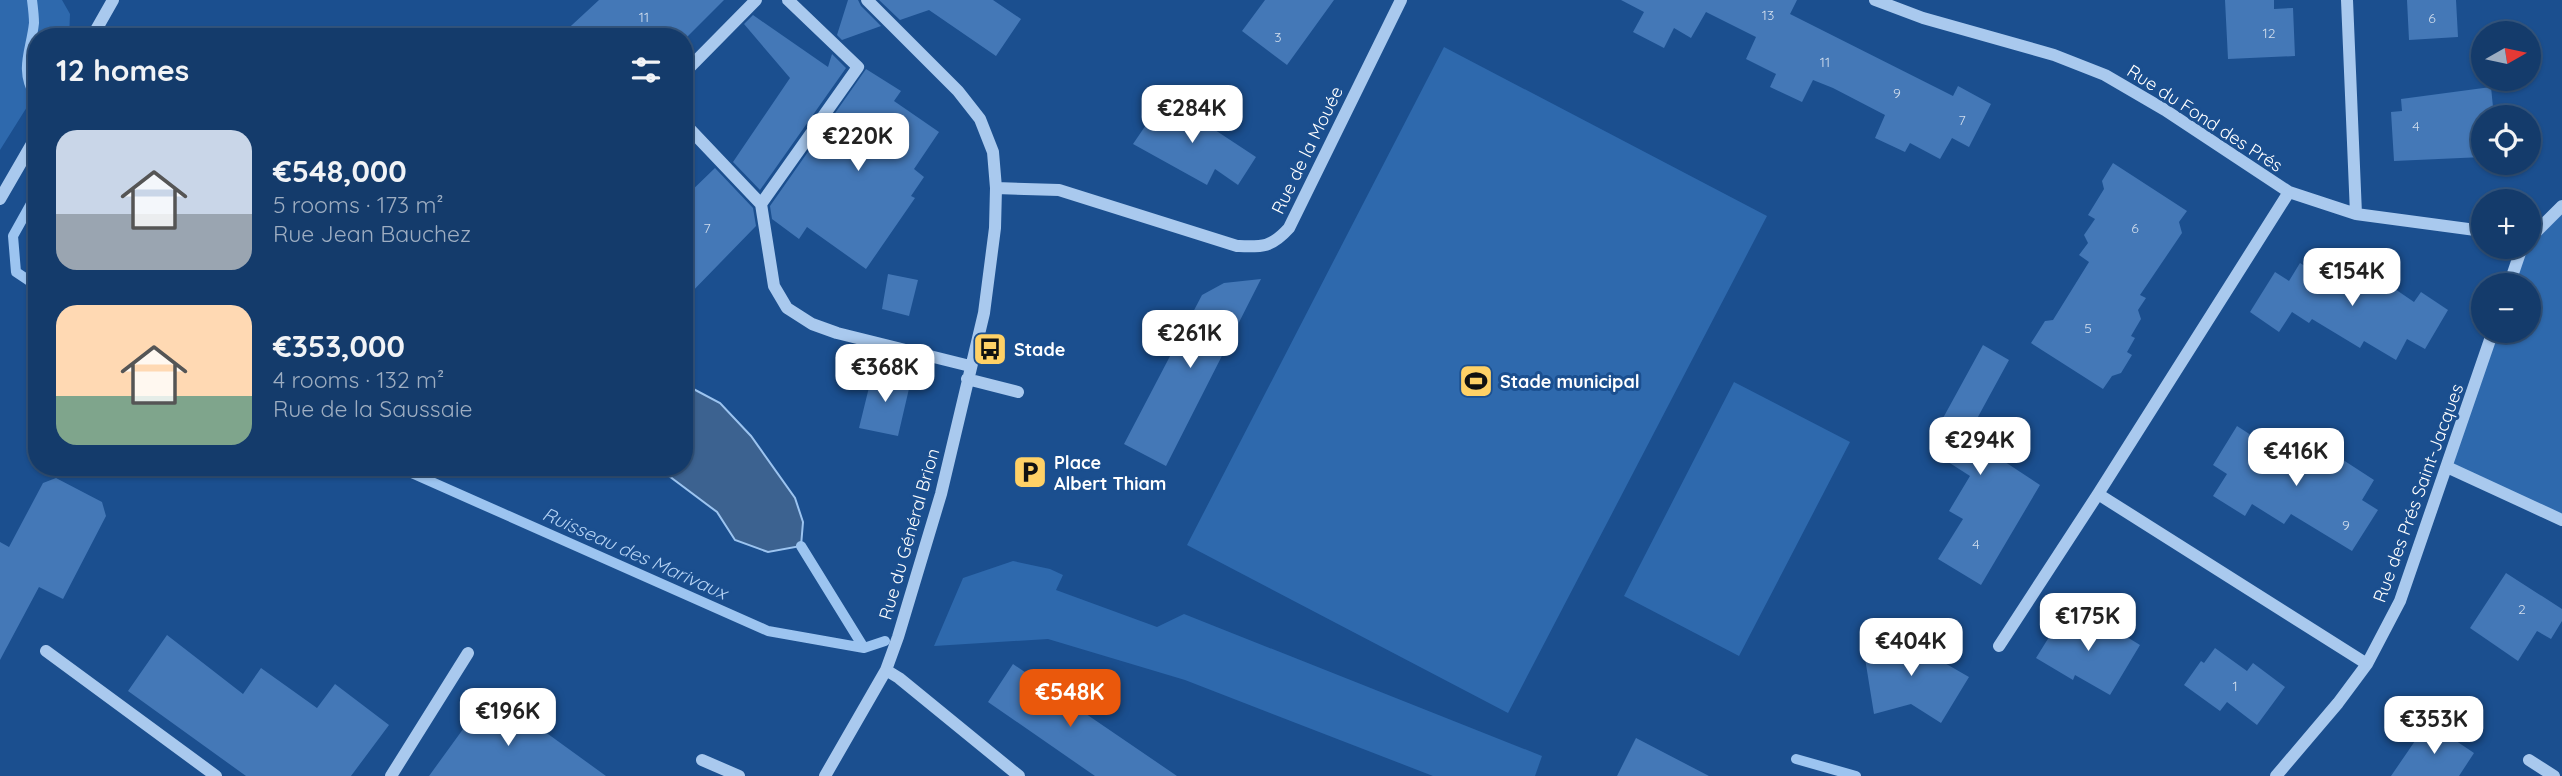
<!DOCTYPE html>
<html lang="en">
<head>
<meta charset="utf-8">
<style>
	:root { --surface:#143b6b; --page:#1d4271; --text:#f1f3f6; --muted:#9dadc1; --line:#33557e; --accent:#ea580c }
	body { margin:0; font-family:Quicksand,sans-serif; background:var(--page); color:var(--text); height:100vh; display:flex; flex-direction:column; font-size:26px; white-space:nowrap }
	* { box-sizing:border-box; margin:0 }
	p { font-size:23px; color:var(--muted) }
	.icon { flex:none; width:38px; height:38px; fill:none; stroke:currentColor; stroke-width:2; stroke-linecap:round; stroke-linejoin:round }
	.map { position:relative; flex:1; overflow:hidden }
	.side { position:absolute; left:28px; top:28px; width:665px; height:448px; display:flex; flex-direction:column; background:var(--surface); border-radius:28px; box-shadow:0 2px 5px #0004,0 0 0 2px var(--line) }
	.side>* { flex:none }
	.needle { width:46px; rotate:81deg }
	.tools { position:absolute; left:2471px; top:21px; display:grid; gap:14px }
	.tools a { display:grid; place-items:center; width:70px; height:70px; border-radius:50%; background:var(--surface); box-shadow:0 2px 5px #0004,0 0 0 2px var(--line); font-size:35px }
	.price { position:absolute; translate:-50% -60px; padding:0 16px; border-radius:14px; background:#fff; color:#222; font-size:23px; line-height:46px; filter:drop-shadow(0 2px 4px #0008) }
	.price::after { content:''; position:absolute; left:50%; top:42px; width:21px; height:16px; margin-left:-10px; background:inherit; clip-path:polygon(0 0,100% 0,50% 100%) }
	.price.active { background:var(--accent); color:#fff }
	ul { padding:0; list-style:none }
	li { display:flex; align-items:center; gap:21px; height:175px; padding:0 28px }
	li span { display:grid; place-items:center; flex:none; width:196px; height:140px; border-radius:21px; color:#555 }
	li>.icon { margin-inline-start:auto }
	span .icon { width:84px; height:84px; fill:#fffc; stroke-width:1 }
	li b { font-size:30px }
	h2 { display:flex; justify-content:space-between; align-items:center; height:84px; padding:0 28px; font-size:30px }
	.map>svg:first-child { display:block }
	.green { fill:#2e69ad }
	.water { fill:#3c6290; stroke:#9cc4f0; stroke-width:2 }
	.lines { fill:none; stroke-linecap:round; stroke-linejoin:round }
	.stream { stroke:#9cc4f0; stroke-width:10 }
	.building { fill:#4478b7 }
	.minor { stroke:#a9c9ee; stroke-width:12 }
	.labels { text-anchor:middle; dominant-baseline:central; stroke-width:6; stroke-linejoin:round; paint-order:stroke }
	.number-label { font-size:14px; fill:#d0dded }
	.street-label { font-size:18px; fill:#fff; stroke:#1b4f8f }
	.poi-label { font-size:18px; font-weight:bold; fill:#fff; stroke:#1b4f8f; text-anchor:start }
	.water-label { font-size:19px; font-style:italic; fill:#b5d3f5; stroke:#1b4f8f }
</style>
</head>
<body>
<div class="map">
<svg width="2562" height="776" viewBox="0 0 2562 776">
	<rect width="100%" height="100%" fill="#1b4f8f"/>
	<!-- green -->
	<path class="green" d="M0,0h62l8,14 -1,23h-32v54l-37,59z
		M1444,47l323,169 -259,497 -321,-168z
		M2562,206v314l-115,-53 46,-136h36v-46h-20l13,-38h7v-8z
		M1734,382l116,60 -111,214 -115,-60z
		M1013,561l37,8 13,6 -7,15 101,37 27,-13 358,142 -7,20h-102l-248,-96 -137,-41 -114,7 29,-68z"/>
	<!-- water -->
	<path class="water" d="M684,384l36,19 31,33 44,62 8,24 -2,24 -33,6 -33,-12 -18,-28 -60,-45h27z"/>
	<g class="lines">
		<!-- stream -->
		<path class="stream" d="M32,0c1,8 2,16 2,23 -3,28 -15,46 1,73
			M37,193l-24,43 3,36 21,14
			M398,467l370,164 96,17
			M801,546l63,102 21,-7
			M1796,759l60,17"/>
	</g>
	<!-- building -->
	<path class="building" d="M599,0h125l-37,37h-128z
		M848,0h10l3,6 20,20 -39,14 -5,-5z
		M879,0h114l28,19 -25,37 -67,-46 -29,10z
		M1265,0h69l-47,65 -45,-34z
		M1621,0h176l-7,14 163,82 5,-10 33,18 -22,43 -17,-9 -12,21 -30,-16 -5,9 -30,-14 10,-23 -52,-27 -20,-8 -11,22 -32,-15 6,-13 -30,-15 10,-22 -50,-25 -15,26 -17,-10 -10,20 -31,-16 11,-20z
		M2225,0h49v9l19,-1 2,48 -67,3z
		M2407,0h49l2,37 -49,3z
		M753,15l75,52 4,-13 14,14 -86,122 -27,-28 57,-84 -46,-54z
		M866,69l35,22 -7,10 45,31 -25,37 10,8 -13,19 4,2 -49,71 -59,-42 -8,12 -27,-20 -2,-13z
		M2491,87l3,30h-11v40l-89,4 -3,-49 11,-1 -1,-12z
		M1165,97l91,60 -18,28 -23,-16 -8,16 -74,-41z
		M2113,163l74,48 -8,11 3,11 -42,62 6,3 -8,12 3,9 -10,17 4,2 -8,14 5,3 -11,18 -9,3 -9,13 -72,-46 14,-22 8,-1 36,-58 -10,-7 9,-12 -4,-8 11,-16 -7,-4 16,-26 -2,-8z
		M715,168l38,40 3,18 -72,74v-102z
		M2351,259l63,43 7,-10 27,18 -23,39 -18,-10 -11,21 -32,-19 -4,7 -48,-29 -3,4 -17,-11 -13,20 -29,-20 25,-40 14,9 11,-18 34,21z
		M888,274l30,6 -9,36 -27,-7z
		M1261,279l-95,187 -42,-22 78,-149 22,-12z
		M1983,345l26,15 -42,77 73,48 -59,100 -43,-26 25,-40 -14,-8 21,-35 -39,-25v-11z
		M873,371l38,9 -13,56 -39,-8z
		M2237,426l65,42 15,-25 57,37 -12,20 16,10 -26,41 -61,-37 -7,10 -32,-20 -7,12 -32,-20 14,-22 -14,-9z
		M56,478l46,24 4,14 -43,83 -24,-12 -39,73v-118l9,5 34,-64z
		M2506,573l56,36v12l-11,18 -14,-8 -19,30 -48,-33z
		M2064,613l35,21 7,-10 34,21 -30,50 -35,-20 -2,5 -37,-22z
		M167,635l76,59 18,-26 56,40 18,-24 54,41 -38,51h-105l-118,-85z
		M1918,635l4,15 47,27 -28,46 -30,-19 -37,10 -11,-68z
		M2215,648l32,23 6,-8 32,24 -28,38 -30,-23 -7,9 -36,-26 17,-24 3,2z
		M1013,664l57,39 107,73h-82l-107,-74z
		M490,692l116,84h-177z
		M2428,722l46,31 -15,23h-68z
		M1636,738l73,38h-92z"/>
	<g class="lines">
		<!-- minor -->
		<path class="minor" d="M1875,0l48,18 131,37 51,20 60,35 124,82 67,22 127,17
			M2347,0l9,214
			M92,37l21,-37
			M684,77l2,-6 70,-71
			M684,123l77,81 13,82 13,22 25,16 25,9 133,33
			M996,188l63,2 178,56c25,1 34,2 52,-18l112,-228
			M0,199l37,-64
			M761,204l97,-137 -70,-67
			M2529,239l33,-33
			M2509,285l13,-38
			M967,379l51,13
			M2447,467l115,53
			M2098,494l269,170
			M1999,646l99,-152 191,-302
			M46,651l170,125
			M886,670l13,8 120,98
			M702,760l37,16
			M2529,760l25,16
			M391,776l77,-123
			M825,776l61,-106 12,-33 43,-143 43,-181 11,-85 1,-40 -3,-36 -13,-33 -22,-28 -91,-91
			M2276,776l62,-73 29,-39 33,-63 93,-270"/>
	</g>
	<!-- icons -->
	<defs>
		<g id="bus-square" transform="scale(1.75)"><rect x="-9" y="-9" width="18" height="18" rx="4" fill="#ffd166" stroke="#1b4f8f"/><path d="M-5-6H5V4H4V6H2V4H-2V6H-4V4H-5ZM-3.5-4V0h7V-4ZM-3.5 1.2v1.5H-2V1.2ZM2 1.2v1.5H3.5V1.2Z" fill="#111"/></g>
		<g id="stadium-square" transform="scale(1.75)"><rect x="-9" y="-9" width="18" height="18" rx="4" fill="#ffd166" stroke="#1b4f8f"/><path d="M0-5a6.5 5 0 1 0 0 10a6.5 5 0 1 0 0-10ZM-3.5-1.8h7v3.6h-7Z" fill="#111"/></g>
		<g id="parking-square" transform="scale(1.75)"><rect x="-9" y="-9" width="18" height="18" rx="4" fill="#ffd166" stroke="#1b4f8f"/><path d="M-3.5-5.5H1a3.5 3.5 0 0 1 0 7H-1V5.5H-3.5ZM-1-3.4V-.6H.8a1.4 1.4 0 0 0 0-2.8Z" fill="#111"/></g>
	</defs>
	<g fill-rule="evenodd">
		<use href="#bus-square" x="990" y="349"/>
		<use href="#stadium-square" x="1476" y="381"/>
		<use href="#parking-square" x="1030" y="472"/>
	</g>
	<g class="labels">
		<!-- number labels -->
		<g class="number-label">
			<text x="1768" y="15">13</text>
			<text x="644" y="17">11</text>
			<text x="2432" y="18">6</text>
			<text x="2269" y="33">12</text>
			<text x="1278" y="37">3</text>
			<text x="1825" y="62">11</text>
			<text x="1897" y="93">9</text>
			<text x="1962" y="120">7</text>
			<text x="2416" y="126">4</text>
			<text x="707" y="228">7</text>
			<text x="2135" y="228">6</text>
			<text x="2088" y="328">5</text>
			<text x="2346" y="525">9</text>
			<text x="1976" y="544">4</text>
			<text x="2522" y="609">2</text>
			<text x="2235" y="686">1</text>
		</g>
		<!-- street labels -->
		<g class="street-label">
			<text transform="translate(2205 118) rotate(33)">Rue du Fond des Prés</text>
			<text transform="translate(1307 150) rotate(-64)">Rue de la Mouée</text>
			<text transform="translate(2418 493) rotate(-70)">Rue des Prés Saint-Jacques</text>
			<text transform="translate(909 534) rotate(-74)">Rue du Général Brion</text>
		</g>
		<!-- poi labels -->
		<g class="poi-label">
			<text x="1014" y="349">Stade</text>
			<text x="1500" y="381">Stade municipal</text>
			<text x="1054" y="462">Place<tspan x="1054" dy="21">Albert Thiam</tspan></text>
		</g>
		<!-- water labels -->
		<g class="water-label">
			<text transform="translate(635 553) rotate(24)">Ruisseau des Marivaux</text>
		</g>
	</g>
</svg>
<div class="tools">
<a><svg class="needle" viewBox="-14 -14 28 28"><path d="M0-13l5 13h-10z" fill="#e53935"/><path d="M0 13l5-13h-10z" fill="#9dadc1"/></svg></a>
<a><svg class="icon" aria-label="locate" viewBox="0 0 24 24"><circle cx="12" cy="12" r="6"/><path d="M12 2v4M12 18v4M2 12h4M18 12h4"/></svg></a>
<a>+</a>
<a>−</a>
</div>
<b class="price" style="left:1192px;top:145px">€284K</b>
<b class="price" style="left:858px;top:173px">€220K</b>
<b class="price" style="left:2352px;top:308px">€154K</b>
<b class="price" style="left:1190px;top:370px">€261K</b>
<b class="price" style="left:885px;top:404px">€368K</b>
<b class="price" style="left:1980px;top:477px">€294K</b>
<b class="price" style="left:2296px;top:488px">€416K</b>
<b class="price" style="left:2088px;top:653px">€175K</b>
<b class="price" style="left:1911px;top:678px">€404K</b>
<b class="price active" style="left:1070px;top:729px">€548K</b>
<b class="price" style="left:508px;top:748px">€196K</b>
<b class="price" style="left:2434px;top:756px">€353K</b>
<section class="side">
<h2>12 homes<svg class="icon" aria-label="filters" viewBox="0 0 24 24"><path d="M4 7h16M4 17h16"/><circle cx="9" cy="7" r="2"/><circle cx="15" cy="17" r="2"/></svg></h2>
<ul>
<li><span style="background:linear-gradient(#c9d6e8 60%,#9aa5b1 0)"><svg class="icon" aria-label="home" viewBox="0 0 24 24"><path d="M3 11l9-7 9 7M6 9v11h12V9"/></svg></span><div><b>€548,000</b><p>5 rooms · 173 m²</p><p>Rue Jean Bauchez</p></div></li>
<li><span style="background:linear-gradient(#ffd9b3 65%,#7fa58c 0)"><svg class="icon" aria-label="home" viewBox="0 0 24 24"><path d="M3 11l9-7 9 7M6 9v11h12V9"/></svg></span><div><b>€353,000</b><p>4 rooms · 132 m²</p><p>Rue de la Saussaie</p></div></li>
</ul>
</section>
</div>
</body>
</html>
